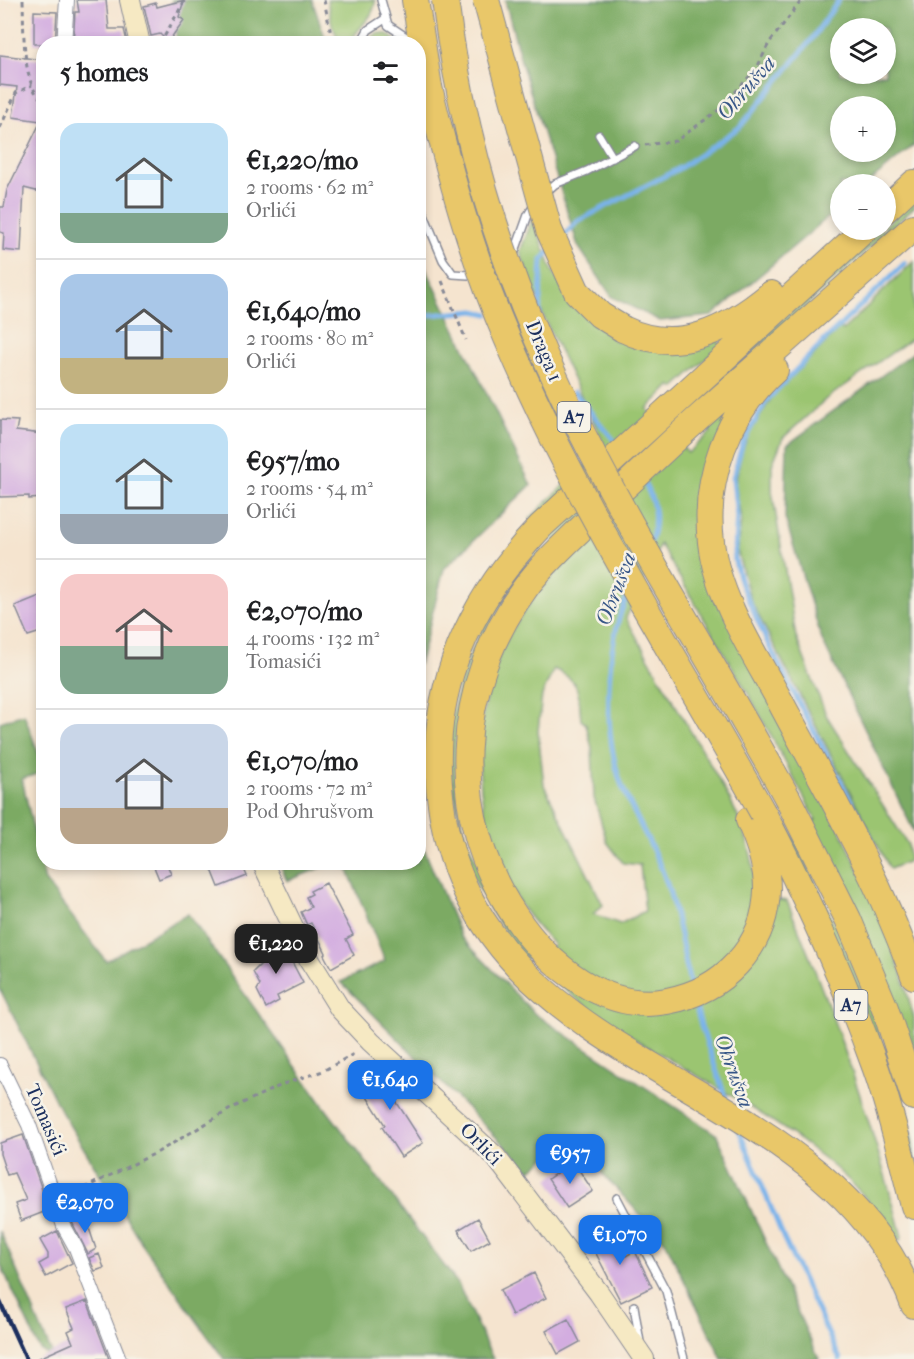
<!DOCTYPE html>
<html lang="en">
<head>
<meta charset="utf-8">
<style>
	:root { --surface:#fff; --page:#f2f2f2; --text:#202124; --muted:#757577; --line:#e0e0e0; --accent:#1a73e8 }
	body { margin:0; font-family:"IM FELL French Canon",serif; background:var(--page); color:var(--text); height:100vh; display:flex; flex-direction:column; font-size:22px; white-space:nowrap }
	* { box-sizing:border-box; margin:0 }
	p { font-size:20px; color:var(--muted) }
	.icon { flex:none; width:33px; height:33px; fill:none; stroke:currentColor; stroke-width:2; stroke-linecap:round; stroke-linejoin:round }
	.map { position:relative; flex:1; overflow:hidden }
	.panel { position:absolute; left:36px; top:36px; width:390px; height:834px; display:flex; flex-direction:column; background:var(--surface); border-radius:24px; box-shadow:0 3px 9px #0003 }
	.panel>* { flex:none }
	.controls { position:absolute; left:830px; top:18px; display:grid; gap:12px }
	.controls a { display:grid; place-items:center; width:66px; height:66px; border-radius:50%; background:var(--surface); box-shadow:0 3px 9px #0003; font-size:30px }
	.price { position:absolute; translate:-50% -51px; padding:0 14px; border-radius:12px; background:var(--accent); color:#fff; font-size:20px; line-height:39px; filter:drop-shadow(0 2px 3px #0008) }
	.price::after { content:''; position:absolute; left:50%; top:36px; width:18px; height:14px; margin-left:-9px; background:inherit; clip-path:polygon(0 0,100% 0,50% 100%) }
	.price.selected { background:#222; color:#fff }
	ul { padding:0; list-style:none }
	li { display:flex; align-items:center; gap:18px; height:150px; padding:0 24px }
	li+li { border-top:2px solid var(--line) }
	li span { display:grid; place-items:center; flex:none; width:168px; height:120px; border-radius:18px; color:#555 }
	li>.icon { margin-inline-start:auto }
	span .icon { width:72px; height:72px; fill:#fffc; stroke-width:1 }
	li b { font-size:26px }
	h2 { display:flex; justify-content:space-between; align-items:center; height:72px; padding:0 24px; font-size:26px }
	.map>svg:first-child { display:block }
	.green { fill:#9bc571; stroke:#5b7a68; stroke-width:1.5; fill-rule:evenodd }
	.forest { fill:#7caa63; stroke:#4c6c60; stroke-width:1.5; fill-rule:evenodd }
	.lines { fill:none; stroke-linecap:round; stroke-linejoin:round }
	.stream { stroke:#7ab3ea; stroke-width:5 }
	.building { fill:#d3ade0 }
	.lane-casing { stroke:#888a96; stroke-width:10 }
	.street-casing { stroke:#888a96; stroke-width:16 }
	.secondary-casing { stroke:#888a96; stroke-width:22 }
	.highway-casing { stroke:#888a96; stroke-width:28 }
	.path { stroke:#888a96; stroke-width:3; stroke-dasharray:4.5 4.5; stroke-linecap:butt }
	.lane { stroke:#fff; stroke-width:7 }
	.street { stroke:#fff; stroke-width:14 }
	.secondary { stroke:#f6e9c3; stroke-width:20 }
	.highway { stroke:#e9c769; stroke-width:26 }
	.rail { stroke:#1b2f5e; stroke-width:4.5 }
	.highway-bridge-casing { stroke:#888a96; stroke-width:28; stroke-linecap:butt }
	.highway-bridge { stroke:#e9c769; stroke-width:26 }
	.labels { text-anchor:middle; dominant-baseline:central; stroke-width:5; stroke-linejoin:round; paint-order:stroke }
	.shield { fill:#f7f3e8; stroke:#5d6a87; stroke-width:1.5 }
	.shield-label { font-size:18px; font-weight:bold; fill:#1b2f5e }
	.street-label { font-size:20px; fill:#1b2f5e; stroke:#f7f3e8 }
	.water-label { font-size:21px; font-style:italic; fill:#385788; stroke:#f7f3e8 }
</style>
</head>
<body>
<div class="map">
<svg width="914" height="1359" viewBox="0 0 914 1359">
	<rect width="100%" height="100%" fill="#f7f3e8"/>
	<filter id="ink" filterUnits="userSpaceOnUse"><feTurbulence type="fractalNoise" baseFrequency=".0167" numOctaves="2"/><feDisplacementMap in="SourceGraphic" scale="12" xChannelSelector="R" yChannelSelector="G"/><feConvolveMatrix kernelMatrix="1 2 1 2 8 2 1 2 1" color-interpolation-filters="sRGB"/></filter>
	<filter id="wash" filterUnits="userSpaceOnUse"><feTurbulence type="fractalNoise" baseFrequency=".008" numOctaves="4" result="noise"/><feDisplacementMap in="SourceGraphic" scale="24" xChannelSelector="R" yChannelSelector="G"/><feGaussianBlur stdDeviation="1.35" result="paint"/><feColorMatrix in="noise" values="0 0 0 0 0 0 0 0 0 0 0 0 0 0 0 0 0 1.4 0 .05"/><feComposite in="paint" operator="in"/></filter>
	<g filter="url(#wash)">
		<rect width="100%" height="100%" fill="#f5e4cf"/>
		<!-- green -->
		<path class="green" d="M327,0h48c0,19 -18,26 -25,43h-10l-8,-18z
			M377,33l10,1 12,9h-32z
			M914,200v7l-237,217 -5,-4 209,-190h4v-4z
			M533,218l19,52 13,22 50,49 4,-2 100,2 2,4 -47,43 -3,-3 -24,24 41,44 23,-21 -4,-4 20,-16 -25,123 175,373 26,70 11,40v43l-103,-239 5,-2 -64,-120 -92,-156 -34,74c20,36 41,72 61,107 29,51 73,111 67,172l33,4c46,111 85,219 115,336l-2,4c-9,-6 -27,-35 -37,-46 -17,-19 -37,-36 -58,-51 -87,-65 -191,-104 -269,-180l18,-19c-13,-15 -27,-29 -37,-46 -45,-76 -50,-174 -13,-254 16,-33 41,-61 66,-87l-40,-40 75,-72 -60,-126 -25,-68zM554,669c28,13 24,22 27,51l5,4 6,24 2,50 13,44 16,21 17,2 5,46 -25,13 -27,-10 10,-9 -59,-120 -6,-54 4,-36z
			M914,261v76l-88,62 -43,39 -11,27v26l24,146 30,78 82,130 1,16 -19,8 -139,-268 -14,-50 4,-31 -6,-37 7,-32 7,-17 23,-37 68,-69 3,2z
			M541,545l3,4c-61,69 -96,141 -88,236 2,18 4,40 12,58 15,36 43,76 63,111l-5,5c-23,-28 -46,-63 -58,-97 -6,-16 -7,-34 -10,-50 -3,-14 -7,-30 -8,-45 -6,-83 38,-162 91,-222z
			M787,824c41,82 79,166 107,253 9,27 20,54 20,84l-132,-335z"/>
		<!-- forest -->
		<path class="forest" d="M172,0h140l15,43h-150z
			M505,0h409v145l-47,39h-27v23l-128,109 -52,5 -48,-24 -34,-51 -56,-181zM840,28h45v46h-45zM840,106h45v46h-45z
			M419,254l112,231 -87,84 -25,96z
			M914,352v480l-92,-192 -37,-122 2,-73z
			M24,714l19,52v6l-21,7 23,102 61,80 82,-47 135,191 135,179 35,75h-269l-80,-112 -85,-139 -59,-119v-267z
			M419,837l42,100 74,77 182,121 102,224h-97l-56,-116 -97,-106 -39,34 -189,-189 44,-21 -40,-98 73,-1z
			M279,863h54l-46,18z
			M0,1231l49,116 6,12 -15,-9 -40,-87z"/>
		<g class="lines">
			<!-- stream -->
			<path class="stream" d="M560,240l18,-19 102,-53 60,-41 71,-87 28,-40
				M418,316l57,-5 13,3
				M539,317l3,-57 8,-9
				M574,392l44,53
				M642,479c13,21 16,39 9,62
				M628,594c-23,51 -26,139 -6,192 13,32 33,62 44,95 12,34 17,72 25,107
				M872,841l-101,-191 -30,-66 -7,-27 3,-40 -4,-39 10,-36 24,-42 56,-58 82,-79
				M694,1000l7,26 25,73
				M739,1130l45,109 56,120"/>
		</g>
		<g id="blocks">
			<!-- building -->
			<path class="building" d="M77,0h29l3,29h15l3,13 -54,2 2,-32h4z
				M184,0l-5,17 5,3 -16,22 -8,-8 -9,2 -7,-30 12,-3 1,4z
				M34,11l23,1 -2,32h-21z
				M0,55l44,5v133l-20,-5 -3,64 -18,-2 1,-17 -4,-1v-25h4l3,-17 34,-69 -28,-4 4,-30 -17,-2z
				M0,420l18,1 -2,10 28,3v64l-15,1v-3l-29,1z
				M44,594v37l-16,5 -13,-30z
				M152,862h14l5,12 -12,5z
				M209,862h32l6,14 -28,11z
				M326,883l27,52 -7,4 8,16 -23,13 -7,-13 2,-2 -15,-30 -4,2 -6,-13 10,-5 -5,-10 6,-3 -2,-3z
				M282,943l21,40 -26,13 2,5 -13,7 -9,-18 3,-5 -7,-13 12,-12 -3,-7z
				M368,1070l4,7 12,-7 10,9 6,11 -8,5 31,48 -22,14 -19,-30 3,-2 -30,-47z
				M23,1135l26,75 -28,11 -6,-17 11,-4 -12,-27 -7,2 -7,-21v-11z
				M573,1161l20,30 -26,17 -19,-29z
				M85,1216l11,33 -8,5 -16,-32z
				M478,1218l12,22 -19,11 -13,-21z
				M601,1228l5,9 7,-4 13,23 9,-5 17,36 -31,15 -34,-66z
				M57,1231l15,32 -26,14 -7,-13 9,-5v-5l-8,-14z
				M99,1254l5,14 -9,3 -6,-13z
				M534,1273l12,25 -34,17 -12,-25z
				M87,1301l22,58h-72l36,-16 -5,-12 6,-3 -8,-19z
				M568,1319l12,23 -22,12 -12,-23z"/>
		</g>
	</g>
	<g filter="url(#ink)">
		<use href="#blocks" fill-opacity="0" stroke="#888a96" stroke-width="1.5"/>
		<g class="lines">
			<!-- lane casing -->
			<g class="lane-casing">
				<path id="lane" d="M381,0l7,25 18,12
					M360,44l8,-14 17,-11
					M599,135l14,23
					M544,194l11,-10 32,-13 48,-25
					M418,200l25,60 10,14 30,2 21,-8
					M513,257l15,-42 7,-11
					M617,1198l49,93 18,68
					M634,1306l6,36"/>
			</g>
			<!-- street casing -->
			<g class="street-casing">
				<path id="street" d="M64,44l3,-44
					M0,1065l29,60 35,101 12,22 43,111"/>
			</g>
			<!-- secondary casing -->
			<g class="secondary-casing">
				<path id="secondary" d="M130,0l10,44
					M262,862l45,94 33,53 31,33 124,114 104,137 45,66"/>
			</g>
			<!-- highway casing -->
			<g class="highway-casing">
				<path id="highway" d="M415,0l14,87
					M885,210l29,-27
					M864,230l-323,296c-64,67 -106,148 -103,243 12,315 386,290 476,536
					M623,329c54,27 105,1 148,-35
					M775,370c-47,42 -72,109 -64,172 6,55 44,113 70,161 48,90 99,177 133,273
					M788,799l60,120 37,89 29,89
					M763,813c43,83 82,169 113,256 16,45 26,92 38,137
					M749,820c10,22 18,45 18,69 -1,59 -45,102 -100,112 -62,12 -120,-37 -152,-85 -69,-102 -61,-231 11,-329 19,-26 45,-48 68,-71 36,-34 72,-69 110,-103 70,-62 140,-124 210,-186"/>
			</g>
			<!-- path -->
			<path class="path" d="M23,0c1,24 -2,88 21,101
				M324,0l9,44
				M160,44l25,-44
				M0,128l16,-35 16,-8
				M645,145l31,-4 44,-32 37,-41 12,-25 33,-43
				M442,281l24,59
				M68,1196l90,-44 76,-45 52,-24 37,-12 34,-19"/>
			<!-- lane -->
			<use href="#lane" class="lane"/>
			<!-- street -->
			<use href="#street" class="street"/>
			<!-- secondary -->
			<use href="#secondary" class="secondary"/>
			<!-- highway -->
			<use href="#highway" class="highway"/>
			<!-- rail -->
			<path class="rail" d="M0,1302l26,57"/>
			<!-- highway-bridge casing -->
			<g class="highway-bridge-casing">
				<path id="highway-bridge" d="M445,0c17,136 58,271 118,395 67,138 151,269 225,404
					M486,0l63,230 28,62 23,23 23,14
					M429,87c20,85 43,170 78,251 70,166 169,318 256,475"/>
			</g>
			<!-- highway-bridge -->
			<use href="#highway-bridge" class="highway-bridge"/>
		</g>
	</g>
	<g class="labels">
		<!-- shield labels -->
		<g class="shield">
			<rect x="557.5" y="402" width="33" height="30" rx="4.5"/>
			<rect x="834.5" y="990" width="33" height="30" rx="4.5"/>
		</g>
		<g class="shield-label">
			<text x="574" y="417">A7</text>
			<text x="851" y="1005">A7</text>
		</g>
		<!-- street labels -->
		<g class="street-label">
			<text transform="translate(544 351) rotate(67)">Draga 1</text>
			<text transform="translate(46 1120) rotate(67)">Tomasići</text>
			<text transform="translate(481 1144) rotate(46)">Orlići</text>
		</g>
		<!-- water labels -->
		<g class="water-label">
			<text transform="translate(746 88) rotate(-49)">Ohrušva</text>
			<text transform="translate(616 589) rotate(-69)">Ohrušva</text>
			<text transform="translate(734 1071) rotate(70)">Ohrušva</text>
		</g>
	</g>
</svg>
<div class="controls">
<a><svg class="icon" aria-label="layers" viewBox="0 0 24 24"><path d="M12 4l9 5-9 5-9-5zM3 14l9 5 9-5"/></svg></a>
<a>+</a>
<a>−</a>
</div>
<b class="price selected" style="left:276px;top:975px">€1,220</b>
<b class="price" style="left:390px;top:1111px">€1,640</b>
<b class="price" style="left:570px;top:1185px">€957</b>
<b class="price" style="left:85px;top:1234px">€2,070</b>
<b class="price" style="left:620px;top:1266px">€1,070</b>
<section class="panel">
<h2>5 homes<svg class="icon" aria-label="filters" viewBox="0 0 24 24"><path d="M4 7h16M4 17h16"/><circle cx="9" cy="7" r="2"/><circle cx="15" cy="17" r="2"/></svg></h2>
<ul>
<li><span style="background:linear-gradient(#bfe0f5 75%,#7fa58c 0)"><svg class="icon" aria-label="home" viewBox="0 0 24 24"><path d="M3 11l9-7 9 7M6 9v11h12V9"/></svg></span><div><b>€1,220/mo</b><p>2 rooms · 62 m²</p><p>Orlići</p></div></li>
<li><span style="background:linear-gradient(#a9c7e8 70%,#c2b280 0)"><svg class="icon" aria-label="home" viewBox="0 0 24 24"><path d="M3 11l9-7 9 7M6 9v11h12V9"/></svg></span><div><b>€1,640/mo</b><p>2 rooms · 80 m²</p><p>Orlići</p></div></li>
<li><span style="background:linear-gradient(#bfe0f5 75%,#9aa5b1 0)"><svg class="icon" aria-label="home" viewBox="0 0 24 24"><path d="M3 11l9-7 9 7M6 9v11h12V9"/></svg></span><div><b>€957/mo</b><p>2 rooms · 54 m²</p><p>Orlići</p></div></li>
<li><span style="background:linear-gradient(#f6c9c9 60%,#7fa58c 0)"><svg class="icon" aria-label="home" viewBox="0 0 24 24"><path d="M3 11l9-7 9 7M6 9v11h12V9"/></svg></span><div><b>€2,070/mo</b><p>4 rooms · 132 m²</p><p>Tomasići</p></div></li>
<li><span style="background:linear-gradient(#c9d6e8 70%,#b9a48a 0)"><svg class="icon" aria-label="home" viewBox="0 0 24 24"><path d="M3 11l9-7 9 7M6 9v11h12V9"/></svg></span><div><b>€1,070/mo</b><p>2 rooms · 72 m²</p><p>Pod Ohrušvom</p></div></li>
</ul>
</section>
</div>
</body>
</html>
